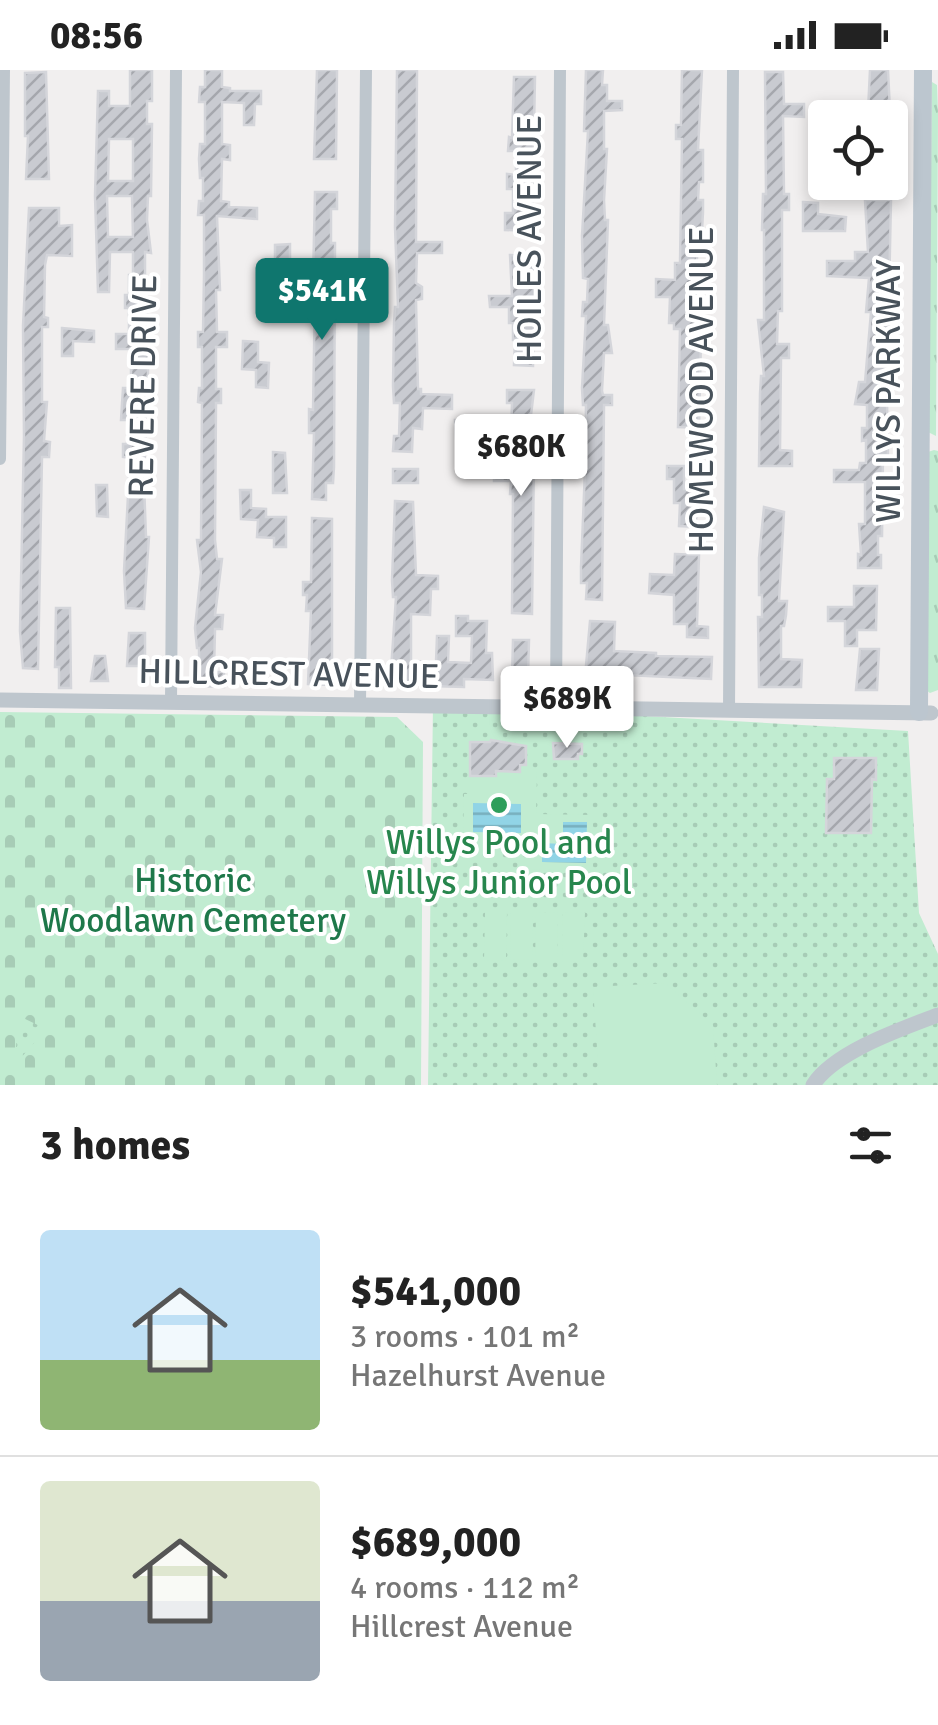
<!DOCTYPE html>
<html lang="en">
<head>
<meta charset="utf-8">
<style>
	:root { --surface:#fff; --page:#f2f2f2; --text:#222; --muted:#767676; --line:#e0e0e0; --accent:#0f766e }
	body { margin:0; font-family:Signika,sans-serif; background:var(--page); color:var(--text); height:100vh; display:flex; flex-direction:column; font-size:38px; white-space:nowrap }
	* { box-sizing:border-box; margin:0 }
	p { font-size:32px; color:var(--muted) }
	.icon { flex:none; width:55px; height:55px; fill:none; stroke:currentColor; stroke-width:2; stroke-linecap:round; stroke-linejoin:round }
	.map { position:relative; height:1015px; overflow:hidden }
	.details { display:flex; flex-direction:column; background:var(--surface); flex:1 }
	.details>* { flex:none }
	.tools { position:absolute; left:808px; top:30px; display:grid; gap:20px }
	.tools a { display:grid; place-items:center; width:100px; height:100px; border-radius:10px; background:var(--surface); box-shadow:0 5px 15px #0003; font-size:50px }
	.price { position:absolute; translate:-50% -85px; padding:0 22px; border-radius:10px; background:#fff; color:#222; font-size:32px; line-height:65px; filter:drop-shadow(0 2px 5px #0008) }
	.price::after { content:''; position:absolute; left:50%; top:60px; width:30px; height:22px; margin-left:-15px; background:inherit; clip-path:polygon(0 0,100% 0,50% 100%) }
	.price.on { background:var(--accent); color:#fff }
	ul { padding:0; list-style:none }
	li { display:flex; align-items:center; gap:30px; height:250px; padding:0 40px }
	li+li { border-top:2px solid var(--line) }
	li span { display:grid; place-items:center; flex:none; width:280px; height:200px; border-radius:10px; color:#555 }
	li>.icon { margin-inline-start:auto }
	span .icon { width:120px; height:120px; fill:#fffc; stroke-width:1 }
	li b { font-size:42px }
	h2 { display:flex; justify-content:space-between; align-items:center; height:120px; padding:0 40px; font-size:42px }
	.status { display:flex; justify-content:space-between; align-items:center; height:70px; padding:0 50px; background:var(--surface); direction:ltr }
	.status svg { height:28px; fill:currentColor }
	.map>svg:first-child { display:block }
	.grass { fill:url(#grass-tufts) }
	.cemetery { fill:url(#cemetery-stones) }
	.park { fill:url(#park-dots) }
	.garden { fill:#c1ecd1 }
	.water { fill:url(#water-rules) }
	.building { fill:url(#building-hatch); stroke:#d4d5da; stroke-width:2.5; fill-rule:evenodd }
	.lines { fill:none; stroke-linecap:round; stroke-linejoin:round }
	.minor { stroke:#bec6cd; stroke-width:12 }
	.tertiary { stroke:#bec6cd; stroke-width:15 }
	.secondary { stroke:#bcc6cf; stroke-width:18 }
	.leisure-dot { fill:#2e9e5b; stroke:#fff; stroke-width:4 }
	.labels { text-anchor:middle; dominant-baseline:central; stroke-width:8; stroke-linejoin:round; paint-order:stroke }
	.street-label { font-size:35px; fill:#48525b; stroke:#fff }
	.leisure-label { font-size:35px; fill:#27864d; stroke:#fff }
	.park-label { font-size:35px; fill:#1e784a; stroke:#fff }
</style>
</head>
<body>
<div class="status"><b>08:56</b><svg viewBox="0 0 49 12"><path d="M0 12V9h3v3zM5 12V6h3v6zM10 12V3h3v9zM15 12V0h3v12zM26 1h20v11H26zM47 4h2v5h-2z"/></svg></div>
<div class="map">
<svg width="938" height="1015" viewBox="0 0 938 1015">
	<defs>
		<pattern id="grass-tufts" width="24" height="20" patternUnits="userSpaceOnUse" patternTransform="scale(2.5)"><rect width="24" height="20" fill="#c1ecd1"/><path d="M3 7l-1-3M5 7V3M7 7l1-3M15 17l-1-3M17 17v-4M19 17l1-3" fill="none" stroke="#a7ccb6"/></pattern>
		<pattern id="cemetery-stones" width="16" height="16" patternUnits="userSpaceOnUse" patternTransform="scale(2.5)"><rect width="16" height="16" fill="#c1ecd1"/><path d="M2 7V4a2 2 0 0 1 4 0v3zM10 15v-3a2 2 0 0 1 4 0v3z" fill="#a7ccb6"/></pattern>
		<pattern id="park-dots" width="8" height="8" patternUnits="userSpaceOnUse" patternTransform="scale(2.5)"><rect width="8" height="8" fill="#c1ecd1"/><path d="M2 2h.1M6 6h.1" fill="none" stroke="#a7ccb6" stroke-width="1.8" stroke-linecap="round"/></pattern>
		<pattern id="water-rules" width="6" height="5" patternUnits="userSpaceOnUse" patternTransform="scale(2.5)"><rect width="6" height="5" fill="#91d4e6"/><path d="M0 2.5h6" fill="none" stroke="#78afbd"/></pattern>
		<pattern id="building-hatch" width="6" height="6" patternUnits="userSpaceOnUse" patternTransform="scale(2.5)"><rect width="6" height="6" fill="#c9cbd1"/><path d="M-1 1l2-2M0 6l6-6M5 7l2-2" fill="none" stroke="#a5a7ad"/></pattern>
	</defs>
	<rect width="100%" height="100%" fill="#f1efef"/>
	<!-- grass -->
	<path class="grass" d="M932,12l5,3 1,29 -2,322 -8,-4z
		M934,380l4,1v239l-8,3 -4,-3 2,-238z"/>
	<!-- cemetery -->
	<path class="cemetery" d="M0,642l397,5 26,25 -2,343h-421z"/>
	<!-- park -->
	<path class="park" d="M433,634l475,27 11,182 19,41v131h-510z
		M19,946l27,13 -27,31 -4,-3z"/>
	<!-- garden -->
	<path class="garden" d="M491,670l28,3 1,28h17l-1,43 57,1v55l-67,-1v-25h-42l-1,10 -13,-1v-10h-7l1,-49h6v-52z
		M511,841h22l-1,49 -22,-1z
		M485,842h22l-1,49 -22,-1z
		M536,842l22,1 -1,48h-22z
		M563,842l22,1 -2,49 -21,-1z
		M665,913l48,42 4,60h-112l-6,-7 -6,-91z"/>
	<!-- water -->
	<path class="water" d="M473,733l48,1v29l-48,-1z
		M563,752h24l-1,41 -44,-1v-19l21,1z"/>
	<!-- building -->
	<path class="building" d="M130,0h22v31h-5v23h5l-1,72h-3l-1,24 4,33 -6,-1v43h3l-3,56h3v19l-4,113 2,54h3l-5,72 -18,-1 -2,-37 6,-113 -7,-1v-13h4l1,-24h-7l2,-32h8v-39h-15v-15h13v-26h-4v-13h4v-20h4v-23h-23l-1,40h-11l-3,-96 3,-105h11v15h21zM109,69h24v42h-25zM107,126h25l1,41h-25z
		M205,0h17v17l8,1v3h31v13h-6l-1,21h-10v-22l-22,-1v42l8,1v15l-8,-1 -1,42 8,1v5l28,1v11l-40,-3 3,74h-4l1,42h10v15h-11v42h5v14h-5l-1,137 2,19h5l-7,56h8l-1,14h-7l-1,43h10v15l-25,-1v-38h-2l-2,-20 6,-56 -4,-32h4l1,-137 -4,-1 1,-14h3v-41h-4v-15h5l1,-56v-61h-6l1,-14h4v-23h-3l-1,-19 1,-15h5v-42h-6l1,-15h5z
		M317,0h20l-1,89h-22z
		M397,0h20l-1,172h26v11h-25l-1,30 6,4v12l-6,1 2,89h3v5l31,1v14l-29,-1 -1,21 -9,-1 -1,24 -19,-1 1,-15h5l1,-33h-6l-1,-17 1,-62 1,-17h3l-3,-80z
		M586,0h17l-1,15h5v16h15v9l-18,1v38h3l-3,51 1,20h3l-4,105h4l4,28h-8l-2,38 1,4h9v10h-8l-2,195 -16,-1 1,-16h-6v-16l4,-97 1,-65h-3l-1,-17 4,-72h-4l1,-14h4l1,-23 -5,-1 -1,-42 6,-105h-4z
		M682,0h20l-4,80h5v32h-4l-1,18h5v12l-1,19 -5,-1v62h3v18l-4,29h5l-2,89 -21,-1 2,-98h-6v-6h-5l1,-26h-14v-18l19,1v-17h5l2,-124h-6v-14h5z
		M870,0h18l2,41h-22z
		M46,2l3,107h-23l2,-43h-3v-63z
		M765,2h18l1,32h20v13l-21,-1 1,78h5v16h-7v101h-4l-1,33h12v14h-8l-1,92 12,1v15h-33l1,-72 1,-18h3l-6,-56h6v-90h-2l1,-36h3z
		M514,7h21l-3,154 -27,-1v-17h8v-24h-6v-15l9,1v-24h-8l1,-14 3,1z
		M315,122h22v17h-6v34h4l-1,224 -1,16h-7v17l-14,-1 2,-66h-5v-24l4,1 2,-117 -29,-1v-13l27,1z
		M865,130h26l-2,95h-6v26h6l-5,62 1,4h7v13h-5l1,55h-5l-1,81h-4v19h3v13h-23v-14l3,1 -2,-31h6v-42h-31v-12h25l1,-7h6v-23l-4,1v-13h5v-23l-12,-1 4,-22h6l6,-70h-5l3,-34 -42,-2v-15h28v-9h13z
		M803,132l15,1v11l28,3 -1,14h-42z
		M29,138h30v18l13,-1v31l-25,-1 -2,10 -1,52 4,1v9h-6v75h5l-3,39 6,1 -1,15h-7l-4,212 -15,-1 -3,-37 4,-195 -1,-110z
		M290,174v33l-15,-1v-31z
		M510,185l25,1 -2,110 -19,-1 1,-25h-2v-17h-4v-16h-19l-1,-11h23z
		M62,258l32,3v11l-21,-1v15h-11z
		M243,271l15,1v20l11,1 -1,25 -12,-1v-17l-14,-1z
		M507,320h27l-6,50h4l2,16 -2,158 -20,-1 1,-119h-3l1,-13h-17v-9h16l2,-69h-5z
		M455,350l14,1v32h-12z
		M273,382l12,1 2,40h-14z
		M667,396h17v23h16l-5,38 -16,-1 1,-23h-6v-24h-7z
		M393,399h25v14h-25z
		M96,415h11l1,32 -11,-1z
		M240,420h11v18l15,1v8h20v30h-12v-9l-17,-1 1,-17 -17,-1z
		M395,431l18,1 3,73 22,1v13h-7l-1,26 -19,-1v47l25,1 1,-26h12l-1,26 23,1 1,-27h-16v-20h12v5h19l-1,32h6l1,27 -29,-1v8l-74,-2 6,-88h-3l-1,-17z
		M764,437l20,5 -5,89h8l-1,14 -2,11h-3v33l21,1 -1,27h-42l-1,-70h4v-22h-3v-37z
		M312,448l20,1v166l-24,-1 3,-73h-5l1,-16h-4v-13h8z
		M675,484l24,1 -2,71 11,1v11l-21,-1v-13h-13v-29l-25,-2 1,-19 24,1z
		M854,516h23l-1,44h-19v16h-12v-25h-17v-14h26z
		M56,538h14l1,80h-12v-21h-4z
		M590,551l25,1 -1,29 42,2v3l56,1 -1,22 -108,-5v4l-18,-1z
		M129,563h16v33h-18z
		M513,570h16l-1,37h-16z
		M860,579h19l-2,41h-21z
		M95,586h10l3,25h-17z
		M491,670l35,6v19h-6v7l-24,-1v5h-26v-34h20z
		M553,673l29,1v10h-4v5h-24z
		M834,688h42v22l-4,-1 -1,54h-45l1,-54h7z"/>
	<g class="lines">
		<!-- minor -->
		<path class="minor" d="M0,389l4,-389
			M171,633l5,-633
			M360,635l6,-635
			M556,638l4,-638
			M729,640l4,-640"/>
		<!-- tertiary -->
		<path class="tertiary" d="M0,630l931,13
			M813,1015c21,-33 88,-56 125,-70"/>
		<!-- secondary -->
		<path class="secondary" d="M919,642l4,-642"/>
	</g>
	<!-- markers -->
	<circle class="leisure-dot" cx="499" cy="735" r="10"/>
	<g class="labels">
		<!-- street labels -->
		<g class="street-label">
			<text transform="translate(529 169) rotate(-90)">HOILES AVENUE</text>
			<text transform="translate(143 316) rotate(-89)">REVERE DRIVE</text>
			<text transform="translate(701 320) rotate(-90)">HOMEWOOD AVENUE</text>
			<text transform="translate(888 321) rotate(-90)">WILLYS PARKWAY</text>
			<text transform="translate(289 604) rotate(1)">HILLCREST AVENUE</text>
		</g>
		<!-- leisure labels -->
		<g class="leisure-label">
			<text x="499" y="772">Willys Pool and<tspan x="499" dy="40">Willys Junior Pool</tspan></text>
		</g>
		<!-- park labels -->
		<g class="park-label">
			<text x="193" y="810">Historic<tspan x="193" dy="40">Woodlawn Cemetery</tspan></text>
		</g>
	</g>
</svg>
<div class="tools">
<a><svg class="icon" aria-label="locate" viewBox="0 0 24 24"><circle cx="12" cy="12" r="6"/><path d="M12 2v4M12 18v4M2 12h4M18 12h4"/></svg></a>
</div>
<b class="price on" style="left:322px;top:273px">$541K</b>
<b class="price" style="left:521px;top:429px">$680K</b>
<b class="price" style="left:567px;top:681px">$689K</b>
</div>
<section class="details">
<h2>3 homes<svg class="icon" aria-label="filters" viewBox="0 0 24 24"><path d="M4 7h16M4 17h16"/><circle cx="9" cy="7" r="2"/><circle cx="15" cy="17" r="2"/></svg></h2>
<ul>
<li><span style="background:linear-gradient(#bfe0f5 65%,#8fb573 0)"><svg class="icon" aria-label="home" viewBox="0 0 24 24"><path d="M3 11l9-7 9 7M6 9v11h12V9"/></svg></span><div><b>$541,000</b><p>3 rooms · 101 m²</p><p>Hazelhurst Avenue</p></div></li>
<li><span style="background:linear-gradient(#dfe7d0 60%,#9aa5b1 0)"><svg class="icon" aria-label="home" viewBox="0 0 24 24"><path d="M3 11l9-7 9 7M6 9v11h12V9"/></svg></span><div><b>$689,000</b><p>4 rooms · 112 m²</p><p>Hillcrest Avenue</p></div></li>
</ul>
</section>
</body>
</html>
